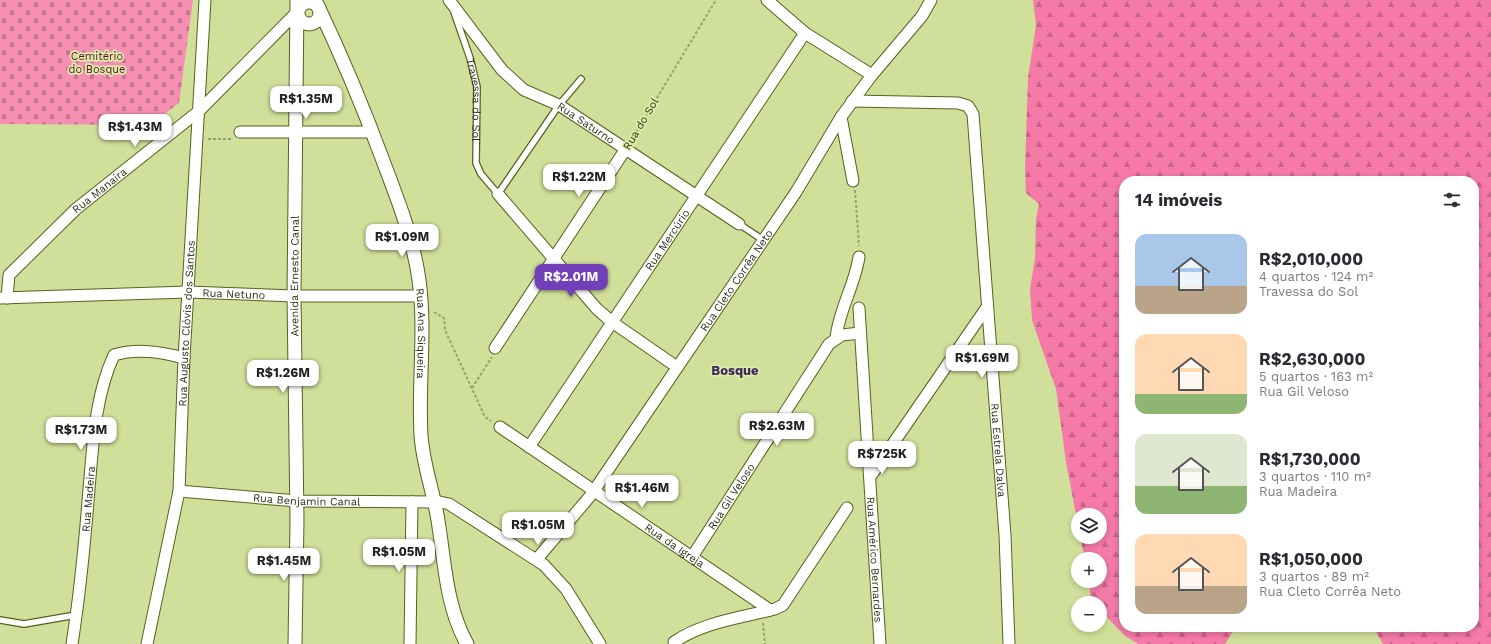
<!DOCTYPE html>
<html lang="pt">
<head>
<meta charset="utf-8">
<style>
	:root { --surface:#fff; --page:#f2f2f3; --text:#2b2b33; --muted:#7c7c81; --accent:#7140b8 }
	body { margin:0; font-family:"Work Sans",sans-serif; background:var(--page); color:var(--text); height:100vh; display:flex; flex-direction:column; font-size:15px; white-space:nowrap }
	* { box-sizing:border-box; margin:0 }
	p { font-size:13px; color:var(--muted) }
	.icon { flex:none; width:22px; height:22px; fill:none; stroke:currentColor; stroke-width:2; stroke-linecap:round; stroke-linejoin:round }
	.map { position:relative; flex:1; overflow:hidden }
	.drawer { position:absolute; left:1119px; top:176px; width:360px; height:456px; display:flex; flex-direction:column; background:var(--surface); border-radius:16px; box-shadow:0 2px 6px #0003 }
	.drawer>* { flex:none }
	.controls { position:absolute; left:1071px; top:508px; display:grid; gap:8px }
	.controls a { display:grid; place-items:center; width:36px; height:36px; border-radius:50%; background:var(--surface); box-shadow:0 2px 6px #0003; font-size:20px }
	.price { position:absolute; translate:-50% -34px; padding:0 9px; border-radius:8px; background:#fff; color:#222; font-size:13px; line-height:26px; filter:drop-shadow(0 1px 2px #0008) }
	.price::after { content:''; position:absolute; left:50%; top:24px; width:12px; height:9px; margin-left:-6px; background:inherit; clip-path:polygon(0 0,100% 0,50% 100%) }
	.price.selected { background:var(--accent); color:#fff }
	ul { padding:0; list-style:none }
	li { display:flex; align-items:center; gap:12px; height:100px; padding:0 16px }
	li span { display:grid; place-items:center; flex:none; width:112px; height:80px; border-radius:12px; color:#555 }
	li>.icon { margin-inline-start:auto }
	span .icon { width:48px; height:48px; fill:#fffc; stroke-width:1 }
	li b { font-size:17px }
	h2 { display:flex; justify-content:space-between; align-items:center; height:48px; padding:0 16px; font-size:17px }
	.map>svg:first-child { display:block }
	.forest { fill:url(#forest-firs) }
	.cemetery { fill:url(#cemetery-stones) }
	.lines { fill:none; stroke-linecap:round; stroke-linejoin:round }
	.service-casing { stroke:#56611d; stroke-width:8 }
	.minor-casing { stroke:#56611d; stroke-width:13 }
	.tertiary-casing { stroke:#56611d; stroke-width:15 }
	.path { stroke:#98a36c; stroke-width:2; stroke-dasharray:3 2; stroke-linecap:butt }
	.service { stroke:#fff; stroke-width:5.5 }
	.minor { stroke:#fff; stroke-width:11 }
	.tertiary { stroke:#fff; stroke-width:13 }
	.labels { text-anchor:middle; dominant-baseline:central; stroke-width:3.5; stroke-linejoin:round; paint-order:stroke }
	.park-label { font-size:11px; fill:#5a0e31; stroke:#ddeca6 }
	.street-label { font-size:11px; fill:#2c3115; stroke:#ddeca6 }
	.quarter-label { font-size:13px; font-weight:bold; fill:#3e2862; stroke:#ddeca6 }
</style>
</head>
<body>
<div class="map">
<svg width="1491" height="644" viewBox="0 0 1491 644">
	<defs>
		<pattern id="forest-firs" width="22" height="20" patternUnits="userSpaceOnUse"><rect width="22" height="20" fill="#f57aa8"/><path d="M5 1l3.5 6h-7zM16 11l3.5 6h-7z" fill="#c76588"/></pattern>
		<pattern id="cemetery-stones" width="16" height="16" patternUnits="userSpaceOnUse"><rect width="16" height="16" fill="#f590b3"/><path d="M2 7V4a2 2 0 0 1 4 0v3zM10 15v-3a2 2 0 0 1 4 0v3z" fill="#c77690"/></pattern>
	</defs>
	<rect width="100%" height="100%" fill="#d0df99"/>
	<!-- forest -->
	<path class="forest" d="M1033,0h458v644h-108l-10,-17h101v-446h-350v446h112l-11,17h-87l-14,-9 -24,-25v-7l-9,-1 -2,-21h11v-22h-15l-5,-22h20v-22h-22v10l-12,-63 -10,-73 -24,-69 -2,-31 5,-31 1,-38 3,-16 -13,-11 -1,-24 3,-91 8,-53z"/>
	<!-- cemetery -->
	<path class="cemetery" d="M0,0h193l-14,103 -29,22 -150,-1z"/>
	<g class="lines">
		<!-- service casing -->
		<g class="service-casing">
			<g id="service">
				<path id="s1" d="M454,12l16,46 7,29 -1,76 5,11 17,20 61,-89 22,-26"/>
				<path d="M739,224l24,16"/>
				<path d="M0,620l24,4 52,-9"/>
			</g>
		</g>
		<!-- minor casing -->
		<g class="minor-casing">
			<g id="minor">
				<path id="s2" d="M449,0l53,70 22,20 35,15 180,119"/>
				<path d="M767,0l38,33 67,42"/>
				<path id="s3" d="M852,101l106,2 10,3 5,8 32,421 4,109"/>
				<path d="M841,117l12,64"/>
				<path d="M240,132h132"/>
				<path d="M498,194l99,115 15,13 65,45"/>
				<path id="s4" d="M0,298l188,-6 106,4h126"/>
				<path id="s5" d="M7,298l2,-23 67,-66 123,-98 98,-99"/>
				<path id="s6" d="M859,308l21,336"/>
				<path d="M836,338c3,-29 19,-53 23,-81"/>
				<path d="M495,348l130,-198"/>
				<path id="s7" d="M500,427l270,183"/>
				<path id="s8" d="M529,447l276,-414"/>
				<path d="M870,477l117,-170"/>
				<path id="s9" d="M179,491l118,10 143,1 9,2 95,61 22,24 34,55"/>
				<path id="s10" d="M692,557l137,-213 13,-9 18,-2"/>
				<path id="s11" d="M537,559l54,-64 205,-303 45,-75 31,-42 50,-59 9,-16"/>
				<path d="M674,642c30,-20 66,-24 101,-33l8,-4 64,-97"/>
				<path id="s12" d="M72,644c8,-51 13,-103 17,-155 4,-45 6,-93 25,-134 23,-7 47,-3 70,3"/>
				<path id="s13" d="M147,644l32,-153 5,-133 21,-358"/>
				<path d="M410,644l2,-142"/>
			</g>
		</g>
		<!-- tertiary casing -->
		<g class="tertiary-casing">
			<g id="tertiary">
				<path id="s14" d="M315,0c25,52 47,104 67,158 15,40 31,79 37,122 7,51 -1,103 2,155 2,32 14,60 18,92 6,40 8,81 28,117"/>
				<circle cx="309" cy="13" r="11"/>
				<path id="s15" d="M295,644l2,-124 -3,-224 3,-296"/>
			</g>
		</g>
		<!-- path -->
		<path class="path" d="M208,139h24
			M631,141l85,-141
			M855,190l4,56
			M434,312l10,6 1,12 40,87 6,4
			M472,388l20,-31
			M763,623l2,21"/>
		<!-- service -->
		<use href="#service" class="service"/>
		<!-- minor -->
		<use href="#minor" class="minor"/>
		<!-- tertiary -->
		<use href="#tertiary" class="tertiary"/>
	</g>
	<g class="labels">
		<!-- park labels -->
		<g class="park-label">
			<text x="97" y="56">Cemitério<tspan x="97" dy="13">do Bosque</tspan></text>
		</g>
		<!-- street labels -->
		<g class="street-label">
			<text stroke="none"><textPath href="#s1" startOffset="91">Travessa do Sol</textPath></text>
			<text stroke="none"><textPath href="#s2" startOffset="188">Rua Saturno</textPath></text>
			<text transform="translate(641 124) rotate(-59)">Rua do Sol</text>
			<text stroke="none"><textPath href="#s5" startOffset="147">Rua Manaíra</textPath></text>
			<text stroke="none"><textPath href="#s8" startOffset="249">Rua Mercúrio</textPath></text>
			<text stroke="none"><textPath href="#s15" startOffset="368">Avenida Ernesto Canal</textPath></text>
			<text stroke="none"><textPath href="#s11" startOffset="343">Rua Cleto Corrêa Neto</textPath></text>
			<text stroke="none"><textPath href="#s4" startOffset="234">Rua Netuno</textPath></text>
			<text stroke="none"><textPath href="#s13" startOffset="324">Rua Augusto Clóvis dos Santos</textPath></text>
			<text stroke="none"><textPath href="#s14" startOffset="353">Rua Ana Siqueira</textPath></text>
			<text stroke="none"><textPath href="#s3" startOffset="463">Rua Estrela Dalva</textPath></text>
			<text stroke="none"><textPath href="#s10" startOffset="72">Rua Gil Veloso</textPath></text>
			<text stroke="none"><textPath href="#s12" startOffset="146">Rua Madeira</textPath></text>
			<text stroke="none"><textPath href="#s9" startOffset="128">Rua Benjamin Canal</textPath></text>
			<text stroke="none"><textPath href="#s7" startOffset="211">Rua da Igreja</textPath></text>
			<text stroke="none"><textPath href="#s6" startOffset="252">Rua Américo Bernardes</textPath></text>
		</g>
		<!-- quarter labels -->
		<g class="quarter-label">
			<text x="735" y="370">Bosque</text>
		</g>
	</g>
</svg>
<div class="controls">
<a><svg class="icon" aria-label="layers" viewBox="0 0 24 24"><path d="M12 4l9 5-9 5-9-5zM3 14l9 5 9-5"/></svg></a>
<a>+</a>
<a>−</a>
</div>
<b class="price" style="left:306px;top:120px">R$1.35M</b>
<b class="price" style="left:135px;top:148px">R$1.43M</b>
<b class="price" style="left:579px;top:198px">R$1.22M</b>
<b class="price" style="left:402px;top:258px">R$1.09M</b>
<b class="price selected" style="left:571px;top:298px">R$2.01M</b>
<b class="price" style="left:982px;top:379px">R$1.69M</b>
<b class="price" style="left:283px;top:394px">R$1.26M</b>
<b class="price" style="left:777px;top:447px">R$2.63M</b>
<b class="price" style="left:81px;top:451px">R$1.73M</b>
<b class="price" style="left:882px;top:475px">R$725K</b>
<b class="price" style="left:642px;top:509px">R$1.46M</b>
<b class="price" style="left:538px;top:546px">R$1.05M</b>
<b class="price" style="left:399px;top:573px">R$1.05M</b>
<b class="price" style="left:284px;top:582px">R$1.45M</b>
<section class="drawer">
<h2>14 imóveis<svg class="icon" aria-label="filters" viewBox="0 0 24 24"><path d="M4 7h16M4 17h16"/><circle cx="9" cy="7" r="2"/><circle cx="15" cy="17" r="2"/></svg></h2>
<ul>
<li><span style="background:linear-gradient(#a9c7e8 65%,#b9a48a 0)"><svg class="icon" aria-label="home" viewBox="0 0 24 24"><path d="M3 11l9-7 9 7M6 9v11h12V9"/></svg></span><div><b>R$2,010,000</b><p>4 quartos · 124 m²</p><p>Travessa do Sol</p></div></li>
<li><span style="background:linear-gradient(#ffd9b3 75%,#8fb573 0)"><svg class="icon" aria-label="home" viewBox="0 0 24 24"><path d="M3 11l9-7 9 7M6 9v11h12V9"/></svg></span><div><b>R$2,630,000</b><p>5 quartos · 163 m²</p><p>Rua Gil Veloso</p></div></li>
<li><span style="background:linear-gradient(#dfe7d0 65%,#8fb573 0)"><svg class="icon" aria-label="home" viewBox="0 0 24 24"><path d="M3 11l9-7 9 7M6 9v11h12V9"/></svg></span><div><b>R$1,730,000</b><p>3 quartos · 110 m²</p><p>Rua Madeira</p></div></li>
<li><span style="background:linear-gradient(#ffd9b3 65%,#b9a48a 0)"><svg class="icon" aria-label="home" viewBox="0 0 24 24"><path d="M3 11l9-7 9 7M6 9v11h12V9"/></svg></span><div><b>R$1,050,000</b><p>3 quartos · 89 m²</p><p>Rua Cleto Corrêa Neto</p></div></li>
</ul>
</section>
</div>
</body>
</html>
